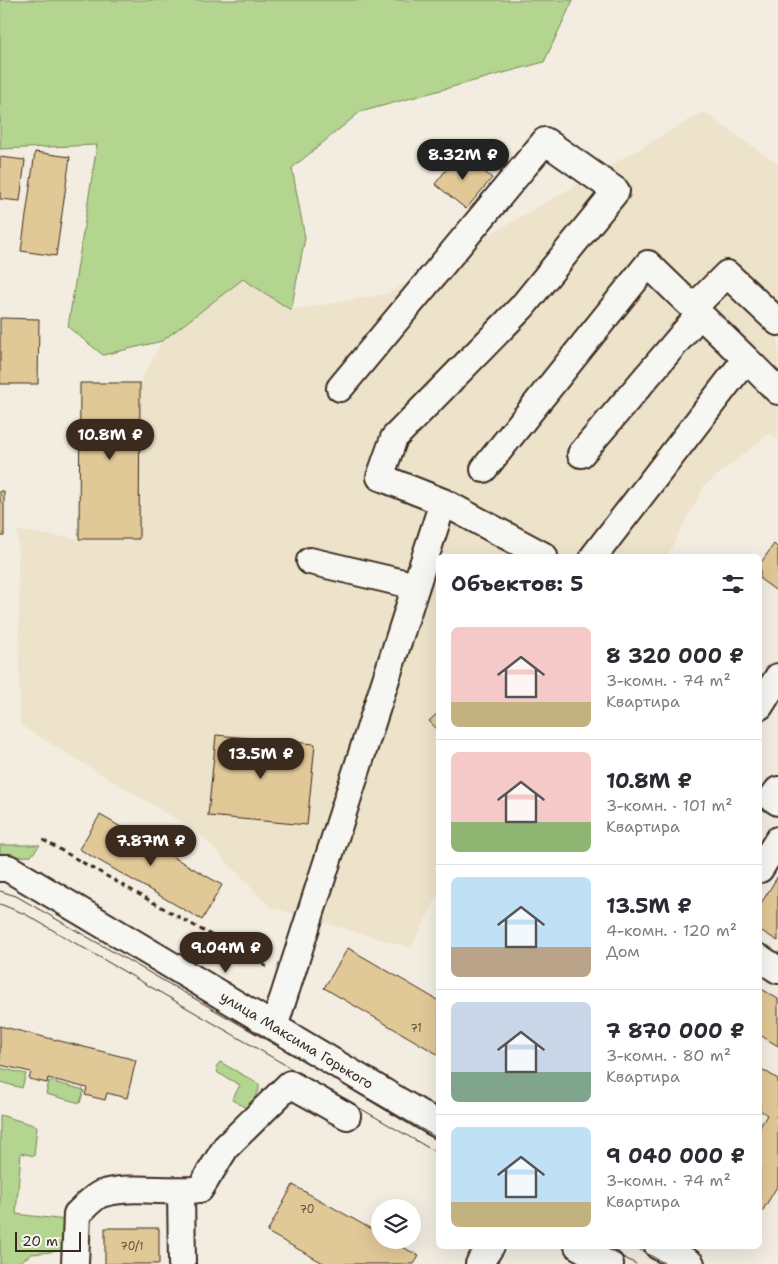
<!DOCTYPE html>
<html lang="ru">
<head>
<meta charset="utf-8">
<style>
	:root { --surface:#fff; --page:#f2f2f3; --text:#2b2b33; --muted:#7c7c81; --line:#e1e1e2; --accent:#3b2a1e }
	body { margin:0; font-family:"Shantell Sans",sans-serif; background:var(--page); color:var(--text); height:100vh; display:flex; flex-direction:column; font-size:19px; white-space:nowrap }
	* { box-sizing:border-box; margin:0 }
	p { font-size:16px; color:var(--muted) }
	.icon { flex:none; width:28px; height:28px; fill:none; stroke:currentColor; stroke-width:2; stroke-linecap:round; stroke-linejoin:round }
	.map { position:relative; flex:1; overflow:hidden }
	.panel { position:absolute; left:436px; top:554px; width:326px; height:695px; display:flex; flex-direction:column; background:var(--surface); border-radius:8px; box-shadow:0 5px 20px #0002 }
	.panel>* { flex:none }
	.fabs { position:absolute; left:371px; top:1199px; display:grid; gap:10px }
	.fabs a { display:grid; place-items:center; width:50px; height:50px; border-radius:50%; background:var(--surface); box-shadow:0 5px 20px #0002; font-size:25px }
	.scale { position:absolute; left:15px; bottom:12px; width:66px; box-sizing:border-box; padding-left:5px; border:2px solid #3b2a1e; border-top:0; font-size:14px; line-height:18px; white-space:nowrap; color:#3b2a1e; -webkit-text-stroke:4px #f6f6f2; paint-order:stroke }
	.price { position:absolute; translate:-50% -42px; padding:0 11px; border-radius:18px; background:var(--accent); color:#fff; font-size:16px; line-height:32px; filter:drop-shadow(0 1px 2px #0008) }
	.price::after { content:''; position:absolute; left:50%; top:30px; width:15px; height:11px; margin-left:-8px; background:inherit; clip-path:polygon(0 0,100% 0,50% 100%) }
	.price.current { background:#222; color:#fff }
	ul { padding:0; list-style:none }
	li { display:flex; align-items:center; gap:15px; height:125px; padding:0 15px }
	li+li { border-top:1px solid var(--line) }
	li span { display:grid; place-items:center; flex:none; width:140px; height:100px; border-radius:8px; color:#555 }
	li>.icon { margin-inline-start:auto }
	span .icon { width:60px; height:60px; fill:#fffc; stroke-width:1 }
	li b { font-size:21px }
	h2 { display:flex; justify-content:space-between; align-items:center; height:60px; padding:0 15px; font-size:21px }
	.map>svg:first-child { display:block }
	.built { fill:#ede2ca }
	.green { fill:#b3d58f; stroke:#778056 }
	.building { fill:#e1c897; stroke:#3b2a1e }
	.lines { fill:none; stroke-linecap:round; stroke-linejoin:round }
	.minor-casing { stroke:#3b2a1e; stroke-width:30 }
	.path { stroke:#3b2a1e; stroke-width:3; stroke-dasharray:5 4; stroke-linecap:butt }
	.minor { stroke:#f6f6f2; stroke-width:26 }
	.tram { stroke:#3b2a1e; stroke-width:1 }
	.labels { text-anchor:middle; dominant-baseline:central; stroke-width:4.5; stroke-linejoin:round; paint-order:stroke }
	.number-label { font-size:11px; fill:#64523c }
	.street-label { font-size:14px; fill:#3b2a1e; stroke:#f6f6f2 }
</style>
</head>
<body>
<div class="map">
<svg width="778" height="1264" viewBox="0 0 778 1264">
	<rect width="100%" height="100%" fill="#f2ede0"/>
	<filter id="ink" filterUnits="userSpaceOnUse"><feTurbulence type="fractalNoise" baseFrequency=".02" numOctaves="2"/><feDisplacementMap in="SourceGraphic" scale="10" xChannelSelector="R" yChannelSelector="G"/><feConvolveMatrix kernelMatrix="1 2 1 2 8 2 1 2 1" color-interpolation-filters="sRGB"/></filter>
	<g filter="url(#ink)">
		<!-- built -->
		<path class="built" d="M703,112l75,52v275l-8,-6 -66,53 -37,70h-228v337l-28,55 -141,-41 -71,-74 -179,-108 -2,-194 61,8h60l1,-156 22,-42 81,-62 48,31 96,-16z"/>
		<!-- green -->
		<path class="green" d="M0,0h573l-29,62 -184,50 -68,56 13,70 -14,72 -48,-31 -81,62 -59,14 -35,-28 29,-182 -97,4z
			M0,845h40l-9,11 -31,1z
			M220,1062l39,22v6l-11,19 -16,-9 8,-15 -22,-12 -2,-6z
			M0,1068l26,6 -4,14 -22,-6z
			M49,1081l35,9 -4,13 -34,-9z
			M0,1115l37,11 -3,30 -13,-3 -5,61 50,6 -1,26 -6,5 -27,3 -16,10h-16z"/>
		<!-- building -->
		<path class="building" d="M35,152l35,5 -14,99 -35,-5z
			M460,152l32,26 -26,31 -31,-25z
			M0,157l25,3 -5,41 -20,-2z
			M0,318l39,1 -1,65h-38z
			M80,383h60l-1,156h-60z
			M0,491h4v45h-4z
			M774,544l4,4v44l-18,-13v-15z
			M439,712v19l-10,-10z
			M216,735l99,9 -8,81 -99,-9z
			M100,815l122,70 -20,35 -123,-71z
			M778,876v65l-18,-11v-25z
			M348,948l91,53v54l-115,-67z
			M760,988l18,11v47l-18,-11z
			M0,1026l136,34 -9,38 -20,-5 -2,7 -20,-5 2,-7 -39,-10 -1,5 -18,-4 2,-7 -31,-7z
			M760,1068l18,11v34l-2,4 2,1v67l-18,30v-88l7,-12 -7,-5z
			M293,1185l87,49v6h10l29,16 -5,8h-89l-58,-32z
			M105,1228h54v36h-54z"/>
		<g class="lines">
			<!-- minor casing -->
			<g class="minor-casing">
				<path id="minor" d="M693,308l34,-34 51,48
					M581,454l119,-140
					M484,469l164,-205 98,95
					M443,502l101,54
					M594,556l152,-197 32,32
					M310,561l106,25
					M760,706l18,-29
					M778,790l-6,8 6,4
					M0,868h8l431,257
					M760,869l18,-29
					M760,958l18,12
					M274,1027l169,-525 -63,-25 14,-39 128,-131 94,-116 -71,-50 -205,247
					M181,1192l1,72
					M578,1246l32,18
					M658,1246l33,18
					M75,1264l2,-50c7,-6 16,-17 24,-20 31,-10 67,0 99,-5l26,-42 64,-63 57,32
					M479,1264l12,-18"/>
			</g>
			<!-- path -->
			<path class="path" d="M43,840l226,128"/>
			<!-- minor -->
			<use href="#minor" class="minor"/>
			<!-- tram -->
			<path class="tram" d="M0,891l16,5 423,243
				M0,904l25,10 414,240
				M602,1246l34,18
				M633,1246l33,18"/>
		</g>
	</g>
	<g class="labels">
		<!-- number labels -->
		<g class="number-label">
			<text x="416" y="1028">71</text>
			<text x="307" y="1209">70</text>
			<text x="132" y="1246">70/1</text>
		</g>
		<!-- street labels -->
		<g class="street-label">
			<text transform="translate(297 1040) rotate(31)">улица Максима Горького</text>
		</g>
	</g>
</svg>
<div class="fabs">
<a><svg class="icon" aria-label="layers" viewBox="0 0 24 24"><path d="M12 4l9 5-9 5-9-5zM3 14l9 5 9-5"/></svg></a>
</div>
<div class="scale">20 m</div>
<b class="price current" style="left:463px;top:181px">8.32M ₽</b>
<b class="price" style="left:110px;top:461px">10.8M ₽</b>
<b class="price" style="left:261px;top:780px">13.5M ₽</b>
<b class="price" style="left:151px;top:867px">7.87M ₽</b>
<b class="price" style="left:226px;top:974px">9.04M ₽</b>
<section class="panel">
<h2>Объектов: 5<svg class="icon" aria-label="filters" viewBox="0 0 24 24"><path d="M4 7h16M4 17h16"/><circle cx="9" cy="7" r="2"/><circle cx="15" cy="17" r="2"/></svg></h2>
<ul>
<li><span style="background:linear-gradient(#f6c9c9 75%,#c2b280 0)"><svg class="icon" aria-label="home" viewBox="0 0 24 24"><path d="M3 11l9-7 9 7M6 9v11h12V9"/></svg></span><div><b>8 320 000 ₽</b><p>3-комн. · 74 m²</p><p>Квартира</p></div></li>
<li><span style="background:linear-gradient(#f6c9c9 70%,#8fb573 0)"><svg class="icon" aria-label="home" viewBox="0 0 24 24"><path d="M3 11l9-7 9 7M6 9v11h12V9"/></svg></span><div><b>10.8M ₽</b><p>3-комн. · 101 m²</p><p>Квартира</p></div></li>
<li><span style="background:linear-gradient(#bfe0f5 70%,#b9a48a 0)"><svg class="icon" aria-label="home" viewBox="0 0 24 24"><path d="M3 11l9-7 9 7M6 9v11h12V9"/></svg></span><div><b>13.5M ₽</b><p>4-комн. · 120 m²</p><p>Дом</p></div></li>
<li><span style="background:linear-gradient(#c9d6e8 70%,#7fa58c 0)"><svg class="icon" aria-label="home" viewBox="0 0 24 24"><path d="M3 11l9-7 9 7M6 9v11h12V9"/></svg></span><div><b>7 870 000 ₽</b><p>3-комн. · 80 m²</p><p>Квартира</p></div></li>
<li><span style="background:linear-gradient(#bfe0f5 75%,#c2b280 0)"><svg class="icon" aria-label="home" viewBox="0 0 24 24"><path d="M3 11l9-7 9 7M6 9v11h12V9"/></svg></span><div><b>9 040 000 ₽</b><p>3-комн. · 74 m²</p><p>Квартира</p></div></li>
</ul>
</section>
</div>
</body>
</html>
